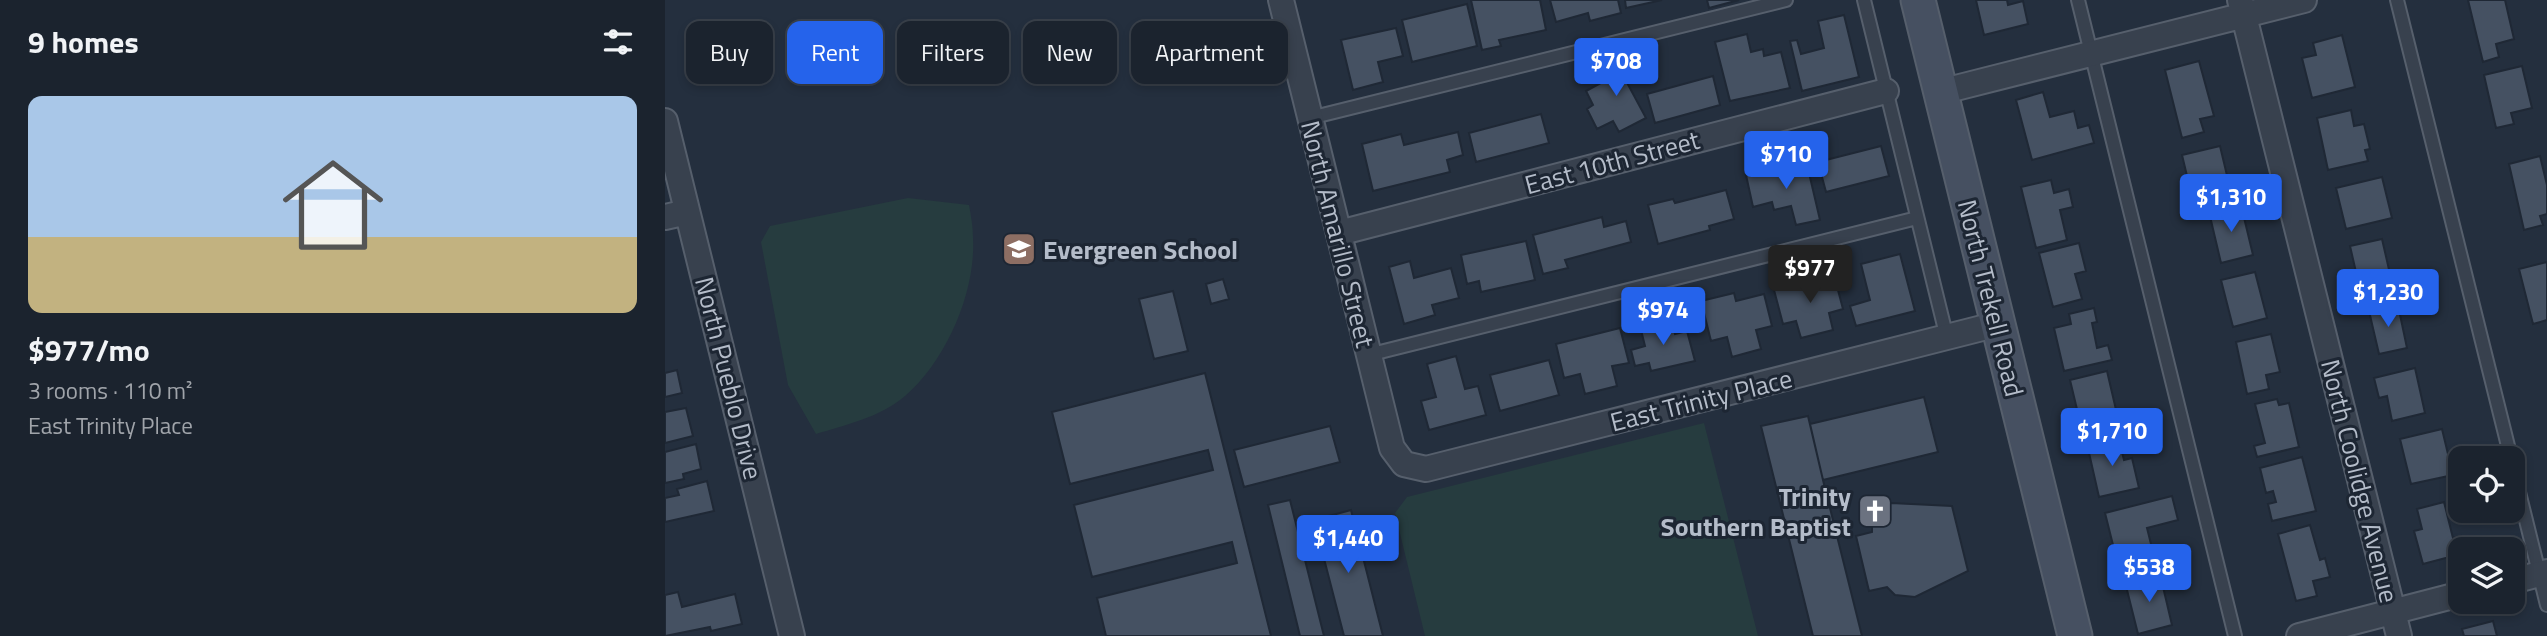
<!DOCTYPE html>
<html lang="en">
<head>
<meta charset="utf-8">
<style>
	:root { --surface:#1b232e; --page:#242b36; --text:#f1f3f6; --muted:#a0a4aa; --line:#39404a; --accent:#2563eb }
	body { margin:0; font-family:"Titillium Web",sans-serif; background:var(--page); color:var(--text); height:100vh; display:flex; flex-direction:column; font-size:26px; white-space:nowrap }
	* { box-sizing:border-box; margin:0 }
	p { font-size:23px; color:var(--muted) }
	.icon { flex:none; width:38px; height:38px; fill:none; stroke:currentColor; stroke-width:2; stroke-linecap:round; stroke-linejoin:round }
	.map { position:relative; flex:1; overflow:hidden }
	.side { display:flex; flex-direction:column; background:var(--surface); width:665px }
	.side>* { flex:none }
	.guide { position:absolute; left:21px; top:21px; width:665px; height:63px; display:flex; gap:14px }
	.buttons { position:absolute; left:1783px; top:446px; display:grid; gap:14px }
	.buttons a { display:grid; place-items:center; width:77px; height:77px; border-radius:14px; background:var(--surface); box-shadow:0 4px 10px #0003,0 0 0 2px var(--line); font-size:35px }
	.price { position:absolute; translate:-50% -60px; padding:0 16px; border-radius:7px; background:var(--accent); color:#fff; font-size:23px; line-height:46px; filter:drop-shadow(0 2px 4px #0008) }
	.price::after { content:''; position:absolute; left:50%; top:42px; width:21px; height:16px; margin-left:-10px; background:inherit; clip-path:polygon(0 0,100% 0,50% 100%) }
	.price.current { background:#222; color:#fff }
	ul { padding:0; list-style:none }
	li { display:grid; align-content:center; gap:14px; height:371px; padding:0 28px }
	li+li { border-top:2px solid var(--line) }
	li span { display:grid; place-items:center; height:217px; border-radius:14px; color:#555 }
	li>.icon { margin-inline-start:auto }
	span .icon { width:126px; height:126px; fill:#fffc; stroke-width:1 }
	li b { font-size:30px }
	h2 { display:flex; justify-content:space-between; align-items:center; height:84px; padding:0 28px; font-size:30px }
	.chip { padding:0 24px; border-radius:14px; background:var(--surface); box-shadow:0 4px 10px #0003,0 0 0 2px var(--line); font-size:24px; line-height:63px }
	.chip.current { background:var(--accent); color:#fff }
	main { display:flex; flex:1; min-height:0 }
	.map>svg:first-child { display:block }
	.green { fill:#263c3f }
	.building { fill:#455162; stroke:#1f2835; stroke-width:2 }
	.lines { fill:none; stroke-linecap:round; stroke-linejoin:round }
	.lane-casing { stroke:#565f6c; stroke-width:16 }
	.street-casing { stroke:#565f6c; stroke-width:28 }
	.secondary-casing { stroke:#565f6c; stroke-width:37 }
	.lane { stroke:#38414e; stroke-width:12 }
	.street { stroke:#38414e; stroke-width:24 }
	.secondary { stroke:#465061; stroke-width:33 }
	.labels { text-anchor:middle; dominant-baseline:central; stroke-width:6; stroke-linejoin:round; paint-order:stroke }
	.street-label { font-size:26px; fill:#b4bcc9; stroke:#1d2633 }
	.poi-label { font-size:26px; font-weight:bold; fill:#b4bcc9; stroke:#1d2633; text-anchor:start }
</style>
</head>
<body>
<main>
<section class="side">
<h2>9 homes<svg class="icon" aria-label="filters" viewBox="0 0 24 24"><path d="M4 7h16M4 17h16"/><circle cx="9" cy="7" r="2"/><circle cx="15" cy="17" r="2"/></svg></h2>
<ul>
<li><span style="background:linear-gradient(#a9c7e8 65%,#c2b280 0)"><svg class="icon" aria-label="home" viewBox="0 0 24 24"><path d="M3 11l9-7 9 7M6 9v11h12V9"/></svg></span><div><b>$977/mo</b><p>3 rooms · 110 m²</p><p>East Trinity Place</p></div></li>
</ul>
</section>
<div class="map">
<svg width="1882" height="636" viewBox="0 0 1882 636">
	<rect width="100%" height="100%" fill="#242f3e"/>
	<!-- green -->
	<path class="green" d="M243,198l61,7c2,11 4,22 4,33 3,54 -27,123 -68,158 -24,21 -60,29 -89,38l-28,-49 -27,-143 9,-16z
		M1039,423l54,213h-333l-30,-123 12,-16z"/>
	<!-- building -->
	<path class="building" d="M806,0h69l6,30 -47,10 2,6 -19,4z
		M885,0h68l3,13 -31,8 -2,-8 -32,9z
		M960,0h37l-36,8z
		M1042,0h32l-30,8z
		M1311,0h31l1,5 15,-4 5,23 -44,11z
		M1803,0h37l9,39 -18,5 3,13 -16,5z
		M802,4l10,42 -65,16 -10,-42z
		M1179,15l15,62 -57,14 -12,-50 7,-1 4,14 23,-6 -6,-27z
		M731,28l7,28 -25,6 5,20 -30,8 -12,-50z
		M1082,34l4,18 12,-3 1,7 17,-4 9,36 -60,13 -15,-59z
		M1677,35l13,52 -43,11 -10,-40 14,-3 -3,-12z
		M961,51l11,22 -12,6 21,39 -27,14 -6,-11 -16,8 -10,-20 6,-4 -7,-14 33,-18 -8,-15z
		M1534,61l15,55 -14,3 4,13 -22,6 -17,-68z
		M1857,66l10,42 -21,5 3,11 -18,4 -12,-53z
		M1048,76l7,29 -65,18 -8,-29z
		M1378,92l7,25 24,-6 4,17 11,-3 5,18 -62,17 -16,-60z
		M1686,110l3,16 10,-2 6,25 -5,1 3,11 -40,9 -11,-52z
		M876,114l8,29 -73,19 -7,-29z
		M793,132l5,23 -16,5 3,12 -77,19 -11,-47 39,-10 3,11z
		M1216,146l8,30 -63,16 -8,-30z
		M1555,146l10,42 -38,9 -10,-42z
		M1875,156l7,29v29l-7,2 3,9 -19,5 -15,-66z
		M1141,160l14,60 -24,5 -5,-19 -17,4 -2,-8 -19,5 -7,-32z
		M1717,177l10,41 -46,11 -10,-41z
		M1386,180l3,13 15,-4 4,18 -13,3 7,30 -31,8 -15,-61z
		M1061,190l8,29 -25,7 1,4 -52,14 -10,-39 25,-6 2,4z
		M1576,205l12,50 -32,8 -12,-51z
		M937,217l2,10 22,-6 5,21 -66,18 3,8 -25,6 -10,-39z
		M1717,239l11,48 -32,7 -11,-48z
		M861,241l9,39 -54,12 -2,-11 -12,3 -6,-29z
		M1414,243l7,28 -11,3 7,25 -29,8 -14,-54z
		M1235,254l15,57 -59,15 -6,-20 20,-6 -9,-36z
		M745,261l4,17 37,-10 8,30 -27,7 3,10 -31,9 -15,-57z
		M1882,262v58l-14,4 -14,-55z
		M1590,272l12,46 -34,9 -12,-47z
		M1169,275l9,34 -14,4 4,17 -32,8 -5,-17 -13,3 -9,-34z
		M558,279l6,20 -18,5 -5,-20z
		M508,291l15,60 -34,8 -15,-60z
		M1069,293l2,8 28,-7 8,32 -16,4 5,19 -29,8 -5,-20 -16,4 -10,-40z
		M1733,305l9,43 -28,6 -10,-43z
		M1429,308l3,14 -5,1 5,25 11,-3 4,15 -48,11 -10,-43 17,-4 -2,-10z
		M1006,319l4,15 12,-3 8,30 -44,10 -2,-8 -14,3 -4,-16 14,-4 -5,-20z
		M955,328l9,35 -17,3 5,20 -32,8 -5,-20 -16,4 -8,-34z
		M1606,334l9,38 -14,3 3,14 -22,5 -11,-52z
		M791,356l9,33 13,-3 8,29 -57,15 -8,-29 15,-4 -9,-33z
		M884,360l10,35 -59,16 -10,-36z
		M1750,368l10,45 -33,8 -5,-25 -8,2 -5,-20z
		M12,370l5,23 -17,4v-24z
		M1442,371l13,56 -22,5 -3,-13 -15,3 -10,-42z
		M540,373l66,263h-165l-9,-38 140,-35 -5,-21 -140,35 -18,-72 139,-35 -5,-20 -138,34 -18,-72z
		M1259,397l14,55 -115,28 -13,-56z
		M1612,399l2,6 10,-2 10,44 -42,10 -3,-11 11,-3 -10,-39z
		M21,408l7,28 -28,7v-31z
		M1143,416l15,64 39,156h-49l-52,-210z
		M665,426l10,36 -96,25 -10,-37z
		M1777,429l11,46 -42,9 -11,-45z
		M1453,436l6,24 8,-2 7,30 -40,9 -12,-53z
		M31,444l5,25 -18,5 1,5 -19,4v-31z
		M1637,457l14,54 -44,10 -4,-17 8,-2 -3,-11 -7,2 -6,-25z
		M42,481l7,30 -49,11v-24l14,-3 -2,-6z
		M1507,496l6,24 -31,8 6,24 -36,9 -12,-48z
		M625,500l34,136h-24l-32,-131z
		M1779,502l9,36 8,-2 4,14h-4v4l-38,10 -9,-33 8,-2 -5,-20z
		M1226,503l61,3 16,65 -53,26 -20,-2 -8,-8 -18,4 -13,-55 16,-4v-16z
		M686,510l32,126h-39l-30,-116z
		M1645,525l10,35 5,-2 5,19 -17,4 4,15 -21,5 -18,-67z
		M1495,574l12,51 -34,9 -13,-52z
		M13,592l4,15 53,-13 7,30 -31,7 -1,-4 -45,9v-41z
		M1828,621l4,15h-33l-2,-7z"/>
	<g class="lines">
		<!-- lane casing -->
		<g class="lane-casing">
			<path id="lane" d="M1199,0l83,338
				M1413,0l157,636
				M1732,0l114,458
				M645,118l476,-118
				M703,355l549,-137
				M1848,468l34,137"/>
		</g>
		<!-- street casing -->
		<g class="street-casing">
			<path id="street" d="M616,0l111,448 12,16 22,5 572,-145
				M1575,0l159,636
				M1275,92l364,-92
				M0,121l127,515
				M0,217l22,-5
				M674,233l547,-142
				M1848,581l34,-9
				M1634,636l162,-42"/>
		</g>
		<!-- secondary casing -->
		<g class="secondary-casing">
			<path id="secondary" d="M1253,0l157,636"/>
		</g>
		<!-- lane -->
		<use href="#lane" class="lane"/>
		<!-- street -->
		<use href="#street" class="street"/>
		<!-- secondary -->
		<use href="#secondary" class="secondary"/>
	</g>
	<!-- icons -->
	<defs>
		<g id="school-square" transform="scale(1.75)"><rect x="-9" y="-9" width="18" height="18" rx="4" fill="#8d6e63" stroke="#1d2633"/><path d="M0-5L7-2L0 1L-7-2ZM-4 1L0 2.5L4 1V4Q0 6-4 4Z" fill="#fff"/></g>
		<g id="church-square" transform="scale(1.75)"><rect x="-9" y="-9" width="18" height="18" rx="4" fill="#6b7280" stroke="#1d2633"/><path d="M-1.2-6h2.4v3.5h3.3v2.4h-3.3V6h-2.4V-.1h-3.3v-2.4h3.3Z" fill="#fff"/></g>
	</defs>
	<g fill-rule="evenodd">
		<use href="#school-square" x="354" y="249"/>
		<use href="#church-square" x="1210" y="511"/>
	</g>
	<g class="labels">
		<!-- street labels -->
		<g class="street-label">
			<text transform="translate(947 162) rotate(-15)">East 10th Street</text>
			<text transform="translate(673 234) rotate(76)">North Amarillo Street</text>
			<text transform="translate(1326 298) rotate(76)">North Trekell Road</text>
			<text transform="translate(64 378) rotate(76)">North Pueblo Drive</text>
			<text transform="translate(1036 400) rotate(-14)">East Trinity Place</text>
			<text transform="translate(1695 481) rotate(76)">North Coolidge Avenue</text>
		</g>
		<!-- poi labels -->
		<g class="poi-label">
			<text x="378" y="249">Evergreen School</text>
			<text x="1186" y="496" text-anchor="end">Trinity<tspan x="1186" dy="30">Southern Baptist</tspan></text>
		</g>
	</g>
</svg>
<div class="buttons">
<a><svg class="icon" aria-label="locate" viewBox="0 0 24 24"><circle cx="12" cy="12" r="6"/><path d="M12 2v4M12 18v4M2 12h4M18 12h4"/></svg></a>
<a><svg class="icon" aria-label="layers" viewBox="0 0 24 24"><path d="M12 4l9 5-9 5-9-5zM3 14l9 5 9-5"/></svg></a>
</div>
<b class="price" style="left:951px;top:98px">$708</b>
<b class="price" style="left:1121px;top:191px">$710</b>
<b class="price" style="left:1566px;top:234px">$1,310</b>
<b class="price current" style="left:1145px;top:305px">$977</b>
<b class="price" style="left:1723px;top:329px">$1,230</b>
<b class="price" style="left:998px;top:347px">$974</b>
<b class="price" style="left:1447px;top:468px">$1,710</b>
<b class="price" style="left:683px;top:575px">$1,440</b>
<b class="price" style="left:1484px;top:604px">$538</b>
<div class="guide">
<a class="chip">Buy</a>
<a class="chip current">Rent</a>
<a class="chip">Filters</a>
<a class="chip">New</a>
<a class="chip">Apartment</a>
</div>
</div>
</main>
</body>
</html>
